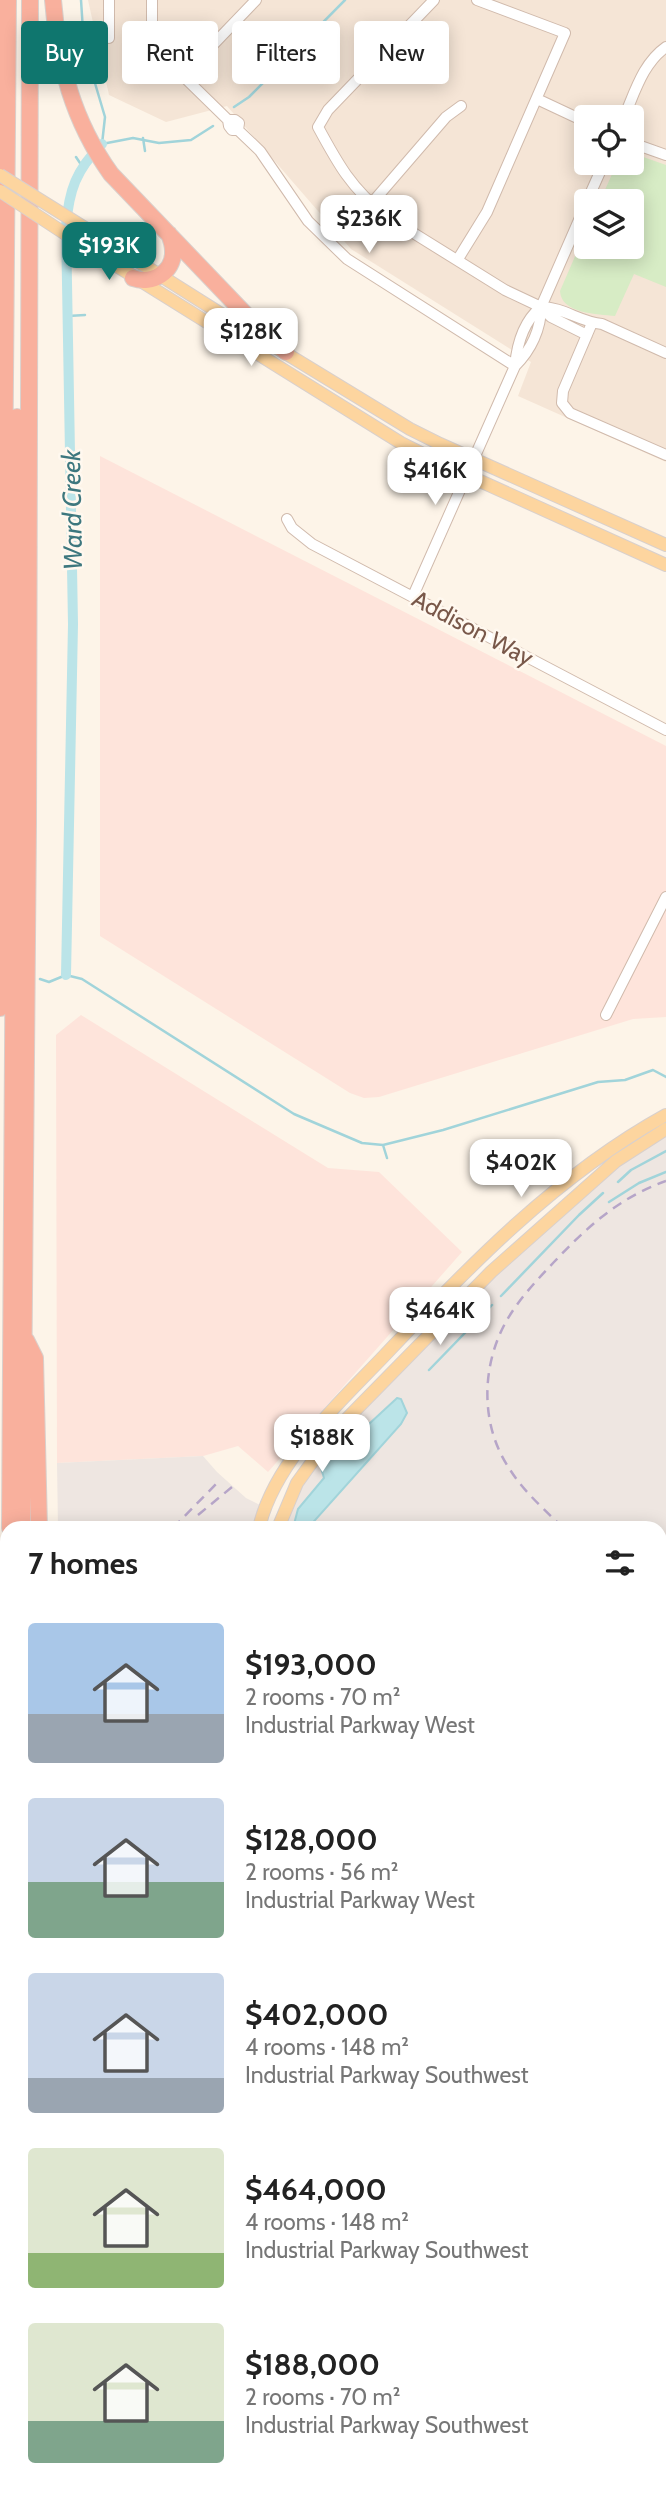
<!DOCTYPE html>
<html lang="en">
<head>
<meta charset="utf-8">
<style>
	:root { --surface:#fff; --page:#f6f6f6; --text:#222; --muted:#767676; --accent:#0f766e }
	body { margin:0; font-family:Cabin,sans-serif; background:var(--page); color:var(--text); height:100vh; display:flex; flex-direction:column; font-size:26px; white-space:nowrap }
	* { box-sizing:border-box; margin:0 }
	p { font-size:23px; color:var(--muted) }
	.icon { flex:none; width:38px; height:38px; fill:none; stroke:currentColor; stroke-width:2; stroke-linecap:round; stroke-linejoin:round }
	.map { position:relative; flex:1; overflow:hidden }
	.drawer { position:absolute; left:0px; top:1521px; width:667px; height:975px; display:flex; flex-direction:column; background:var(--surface); border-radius:21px 21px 0 0; box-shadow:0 4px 18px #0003 }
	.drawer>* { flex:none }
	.banner { position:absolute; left:21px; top:21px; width:625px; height:63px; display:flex; gap:14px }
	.buttons { position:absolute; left:574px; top:105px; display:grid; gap:14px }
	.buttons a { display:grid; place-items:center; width:70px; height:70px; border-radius:7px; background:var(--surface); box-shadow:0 4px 18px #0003; font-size:35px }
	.price { position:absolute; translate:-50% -60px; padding:0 16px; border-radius:14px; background:#fff; color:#222; font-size:23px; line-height:46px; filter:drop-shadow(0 2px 4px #0008) }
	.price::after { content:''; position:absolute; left:50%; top:42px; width:21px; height:16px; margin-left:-10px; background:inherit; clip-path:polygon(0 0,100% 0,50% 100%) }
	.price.active { background:var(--accent); color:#fff }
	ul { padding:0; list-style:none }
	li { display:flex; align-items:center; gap:21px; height:175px; padding:0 28px }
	li span { display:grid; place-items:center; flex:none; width:196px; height:140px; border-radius:7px; color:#555 }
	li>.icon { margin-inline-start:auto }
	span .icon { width:84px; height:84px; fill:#fffc; stroke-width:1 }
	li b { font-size:30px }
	h2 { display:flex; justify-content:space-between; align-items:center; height:84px; padding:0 28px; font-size:30px }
	.chip { padding:0 24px; border-radius:7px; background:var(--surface); box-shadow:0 4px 18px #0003; font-size:24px; line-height:63px }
	.chip.active { background:var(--accent); color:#fff }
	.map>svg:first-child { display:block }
	.residential { fill:#f5e5d6; fill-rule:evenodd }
	.commercial { fill:#fee4db }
	.industrial { fill:#eee6e1 }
	.green { fill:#d7ecc5 }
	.water { fill:#bbe4e8; stroke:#a1d4da; stroke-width:2 }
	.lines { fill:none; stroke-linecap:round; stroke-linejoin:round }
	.stream { stroke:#a1d4da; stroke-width:2.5 }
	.canal { stroke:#bbe4e8; stroke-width:10 }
	.minor-casing { stroke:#d0baac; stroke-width:12 }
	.major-casing { stroke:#d9d0cc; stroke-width:14 }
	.highway-casing { stroke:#d9d0cc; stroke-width:18 }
	.minor { stroke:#fff; stroke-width:10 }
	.major { stroke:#fdd59f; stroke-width:12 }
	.highway { stroke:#f9b09d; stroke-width:16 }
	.rail { stroke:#b6a5c8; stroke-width:2.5; stroke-dasharray:10 7; stroke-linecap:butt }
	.major-bridge-casing { stroke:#d9d0cc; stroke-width:14; stroke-linecap:butt }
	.major-bridge { stroke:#fdd59f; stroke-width:12 }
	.labels { text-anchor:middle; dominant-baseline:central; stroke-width:5; stroke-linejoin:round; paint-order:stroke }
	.street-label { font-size:24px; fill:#79584a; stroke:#fff8ef }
	.water-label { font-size:26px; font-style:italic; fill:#3d777e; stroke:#fff8ef }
</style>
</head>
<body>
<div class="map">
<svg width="666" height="2495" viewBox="0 0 666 2495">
	<rect width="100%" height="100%" fill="#fdf4e8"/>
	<!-- residential -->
	<path class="residential" d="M88,0h578v462l-148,-66 13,-34 -180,-113 -124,-143 -61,16 -57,-27zM586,117h46v46h-46zM586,201h46v46h-46z"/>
	<!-- commercial -->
	<path class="commercial" d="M100,456l566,290v271l-33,2 -254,78 -15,1 -14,-5 -250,-157z
		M81,1015l247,153 51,4 83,80 -194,220 -30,-26 -35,10 -146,7 -1,-428z"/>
	<!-- industrial -->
	<path class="industrial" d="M654,1136l12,1v1074l-6,-4v-679h-382l55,-95 158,-161z
		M203,1456l14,16 29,26 20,10 -7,20h-201l-1,-65z
		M666,2216v279h-513l-7,-6 514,-1v-256z"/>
	<!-- green -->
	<path class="green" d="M632,153l34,12v122l-32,-13 -19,42c-17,-2 -54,-2 -55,-25l26,-60v16h46v-46h-32l17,-38h15z"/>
	<!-- water -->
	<path class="water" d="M397,1398l4,1 6,14 -6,11 -93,104h-15l5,-19 26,-31 -3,-10 22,-29 13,-3z"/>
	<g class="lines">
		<!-- stream -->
		<path class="stream" d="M81,0l3,46 21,71 -3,27 31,-6 26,5 32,-3 22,-14
			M234,107l15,-10 96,-97
			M143,138l2,13
			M76,157l6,9
			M68,316l17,-1
			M40,979l9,3 17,-7 16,4 212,135 68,29 21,2 60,-15 155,-48 27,-2 28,-10 13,7
			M383,1145l4,13
			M618,1182l13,-12 35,-19
			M609,1202l30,-19 27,-11
			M501,1296l78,-81 24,-22
			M429,1370l63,-65
			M125,2488l6,7
			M47,2495l1,-7"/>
		<!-- canal -->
		<path class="canal" d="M66,975l7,-351 -7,-398c3,-36 10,-56 36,-82"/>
		<!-- minor casing -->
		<g class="minor-casing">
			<path id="minor" d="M109,0v38
				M152,0v51l3,10 8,7 20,8 45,44h7l4,3 -1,7
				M434,0l-106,110 -10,17c20,37 33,61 68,89l119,74 36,17 10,10 36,18
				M183,76l73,-76
				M537,99l49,23
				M624,117c11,-25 19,-54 42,-70
				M228,120l1,6 3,4h6l22,21 48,70 39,38 168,107
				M632,143l34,12
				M587,201l17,-38
				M371,204l75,-87 15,-11
				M458,259l29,-47 78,-179 -88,-33
				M541,307c22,0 39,15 61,17l64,29
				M592,323l-29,68 -1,12 8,10 96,42
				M515,366c2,-22 9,-45 26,-59
				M287,519l5,9 20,16 354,186
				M413,596l102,-230c16,-16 26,-37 26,-59l45,-103
				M606,1015l60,-118
				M660,2232l6,-16"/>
		</g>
		<!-- major casing -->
		<g class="major-casing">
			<path id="major" d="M67,235l334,208 48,24 217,98
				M101,238l117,74 192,117 30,15 226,101
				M259,1528c15,-66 79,-124 124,-171 85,-90 174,-182 283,-242
				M278,1528l19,-45 36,-50 158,-161 125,-111 50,-32
				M0,2060l7,1
				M0,2072l7,1
				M596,2488l6,7"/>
		</g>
		<!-- highway casing -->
		<g class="highway-casing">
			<path id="highway" d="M53,0c5,64 20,121 58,174l136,142 39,36
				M133,278c19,7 41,-6 40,-27 0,-6 -2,-12 -4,-17
				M0,1008l8,-1008
				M26,1340l9,18 4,170
				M10,1528l7,-1111
				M22,1528l6,-706 2,-822
				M15,2488v7
				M33,2495l1,-7"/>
		</g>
		<!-- minor -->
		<use href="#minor" class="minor"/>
		<!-- major -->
		<use href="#major" class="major"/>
		<!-- highway -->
		<use href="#highway" class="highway"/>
		<!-- rail -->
		<path class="rail" d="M198,1515l34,-28
			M173,1528l47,-48
			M563,1528c-19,-19 -40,-37 -54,-60 -29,-43 -28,-103 -2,-148 12,-21 30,-40 47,-58 33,-35 66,-65 112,-81
			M660,1680l6,-6
			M660,1698l6,-7
			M0,1726l7,-7"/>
		<!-- major-bridge casing -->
		<g class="major-bridge-casing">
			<path id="major-bridge" d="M0,175l101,63
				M0,191l67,44"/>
		</g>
		<!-- major-bridge -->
		<use href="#major-bridge" class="major-bridge"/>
	</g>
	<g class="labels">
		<!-- street labels -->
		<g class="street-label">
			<text transform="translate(473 628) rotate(28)">Addison Way</text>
		</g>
		<!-- water labels -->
		<g class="water-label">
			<text transform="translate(72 510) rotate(-91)">Ward Creek</text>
		</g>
	</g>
</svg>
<div class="buttons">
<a><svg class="icon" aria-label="locate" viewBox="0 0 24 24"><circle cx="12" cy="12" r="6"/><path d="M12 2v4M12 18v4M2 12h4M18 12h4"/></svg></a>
<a><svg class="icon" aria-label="layers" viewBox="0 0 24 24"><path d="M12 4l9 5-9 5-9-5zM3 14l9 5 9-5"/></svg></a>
</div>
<b class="price" style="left:369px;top:255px">$236K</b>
<b class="price active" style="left:109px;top:282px">$193K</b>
<b class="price" style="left:251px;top:368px">$128K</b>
<b class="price" style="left:435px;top:507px">$416K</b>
<b class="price" style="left:521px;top:1199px">$402K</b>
<b class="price" style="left:440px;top:1347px">$464K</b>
<b class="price" style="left:322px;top:1474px">$188K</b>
<div class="banner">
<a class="chip active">Buy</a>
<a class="chip">Rent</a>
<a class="chip">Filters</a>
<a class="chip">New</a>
</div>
<section class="drawer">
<h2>7 homes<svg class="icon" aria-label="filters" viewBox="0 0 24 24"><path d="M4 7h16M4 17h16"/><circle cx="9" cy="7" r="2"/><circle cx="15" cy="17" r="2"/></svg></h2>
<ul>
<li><span style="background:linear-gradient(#a9c7e8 65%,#9aa5b1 0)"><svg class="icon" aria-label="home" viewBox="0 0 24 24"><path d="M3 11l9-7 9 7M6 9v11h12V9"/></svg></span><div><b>$193,000</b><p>2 rooms · 70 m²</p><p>Industrial Parkway West</p></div></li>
<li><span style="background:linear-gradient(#c9d6e8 60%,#7fa58c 0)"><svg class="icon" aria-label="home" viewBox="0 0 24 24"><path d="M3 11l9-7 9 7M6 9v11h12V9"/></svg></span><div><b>$128,000</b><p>2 rooms · 56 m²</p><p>Industrial Parkway West</p></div></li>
<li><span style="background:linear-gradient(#c9d6e8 75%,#9aa5b1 0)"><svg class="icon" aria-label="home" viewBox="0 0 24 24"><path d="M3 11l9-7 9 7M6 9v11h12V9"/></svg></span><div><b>$402,000</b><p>4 rooms · 148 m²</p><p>Industrial Parkway Southwest</p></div></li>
<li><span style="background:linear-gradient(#dfe7d0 75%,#8fb573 0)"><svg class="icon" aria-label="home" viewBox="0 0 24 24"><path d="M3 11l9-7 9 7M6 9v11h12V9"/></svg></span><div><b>$464,000</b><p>4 rooms · 148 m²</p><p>Industrial Parkway Southwest</p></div></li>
<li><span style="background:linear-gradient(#dfe7d0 70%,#7fa58c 0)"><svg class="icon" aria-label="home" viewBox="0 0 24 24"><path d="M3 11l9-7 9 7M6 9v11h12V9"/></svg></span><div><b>$188,000</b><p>2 rooms · 70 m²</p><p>Industrial Parkway Southwest</p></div></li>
</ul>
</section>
</div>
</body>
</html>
